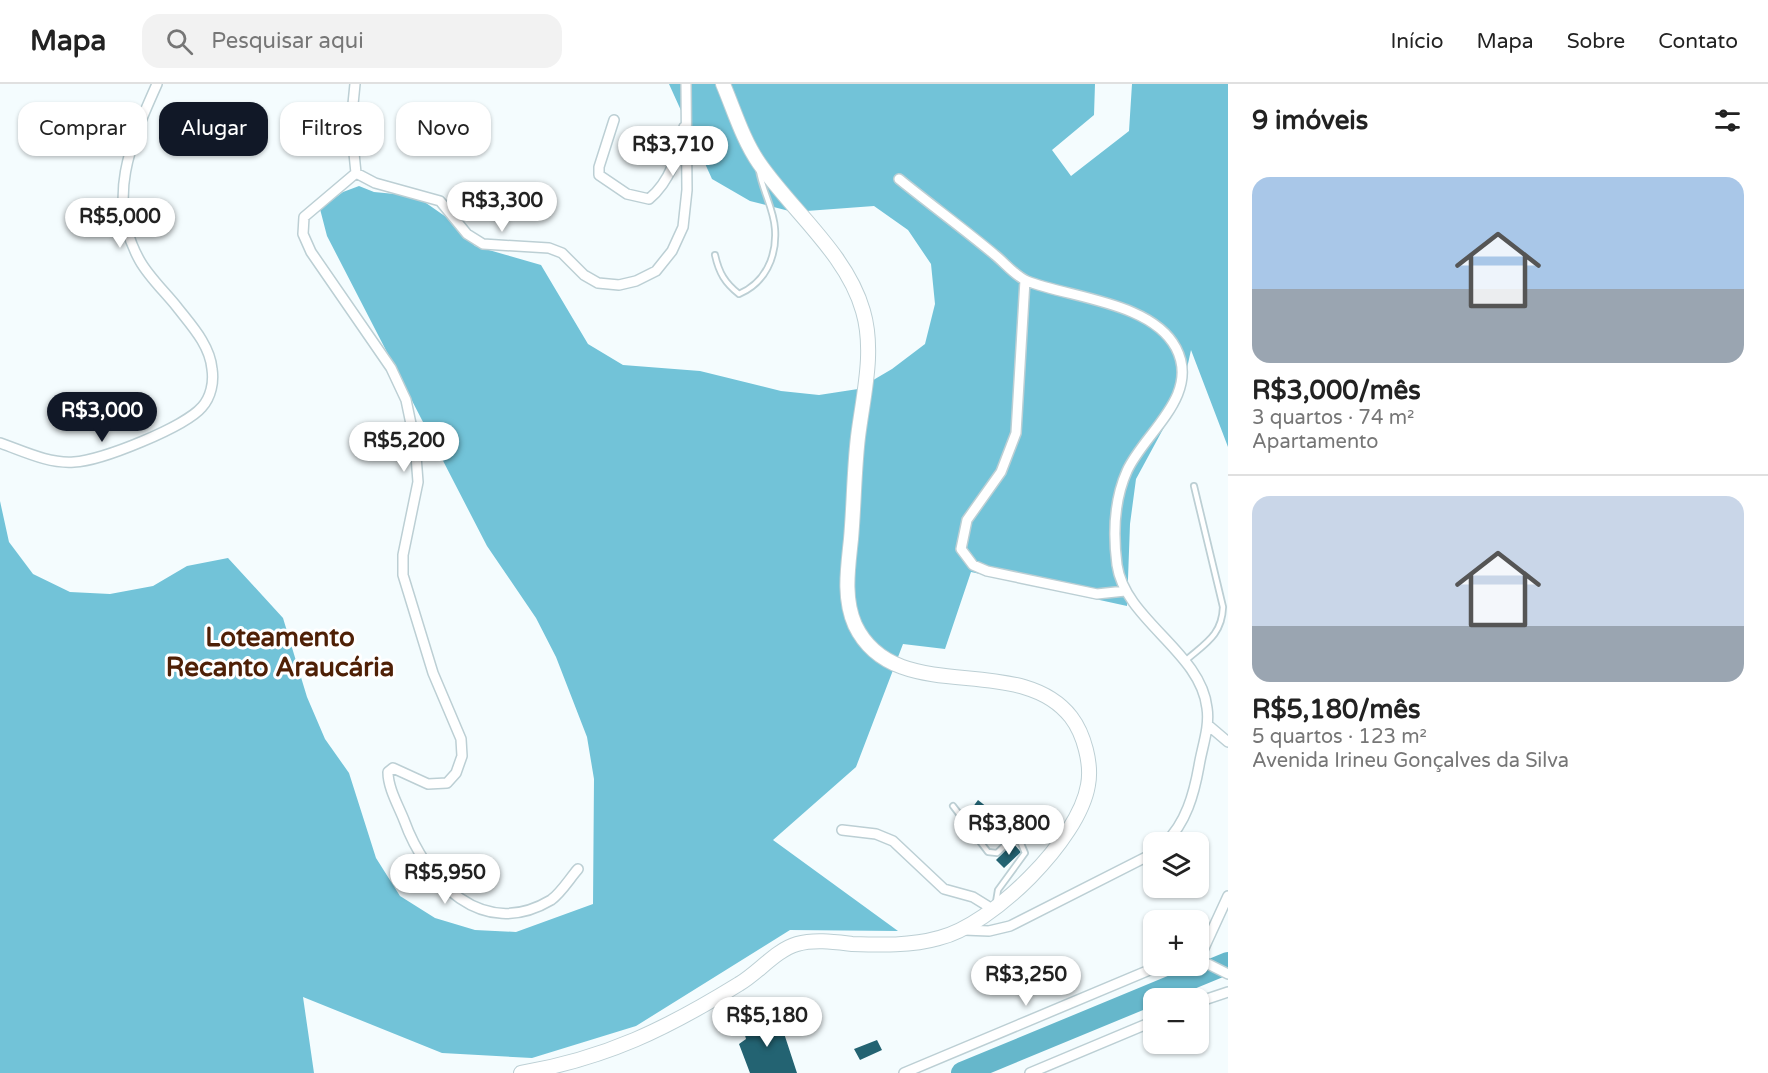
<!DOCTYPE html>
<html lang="pt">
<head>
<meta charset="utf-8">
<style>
	:root { --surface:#fff; --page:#f2f2f2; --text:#222; --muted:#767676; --line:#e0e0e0; --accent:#111827 }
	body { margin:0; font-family:"Varela Round",sans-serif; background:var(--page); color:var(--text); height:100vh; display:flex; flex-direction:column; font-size:22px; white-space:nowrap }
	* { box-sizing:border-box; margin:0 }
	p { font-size:20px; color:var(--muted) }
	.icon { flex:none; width:33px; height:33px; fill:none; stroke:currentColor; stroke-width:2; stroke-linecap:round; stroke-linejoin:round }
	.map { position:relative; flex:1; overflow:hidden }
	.drawer { display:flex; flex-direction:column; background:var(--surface); width:540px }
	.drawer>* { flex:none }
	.guide { position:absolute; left:18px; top:18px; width:570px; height:54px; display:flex; gap:12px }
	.tools { position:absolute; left:1143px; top:748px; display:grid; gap:12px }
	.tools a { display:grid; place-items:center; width:66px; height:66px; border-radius:12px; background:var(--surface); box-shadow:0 2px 4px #0004; font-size:30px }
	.price { position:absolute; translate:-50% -51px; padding:0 14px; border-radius:21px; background:#fff; color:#222; font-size:20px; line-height:39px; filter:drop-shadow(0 2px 3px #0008) }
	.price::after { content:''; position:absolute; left:50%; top:36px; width:18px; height:14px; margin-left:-9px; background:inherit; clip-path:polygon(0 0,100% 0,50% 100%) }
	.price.on { background:var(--accent); color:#fff }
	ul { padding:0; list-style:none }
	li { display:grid; align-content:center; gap:12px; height:318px; padding:0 24px }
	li+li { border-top:2px solid var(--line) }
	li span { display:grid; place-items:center; height:186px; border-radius:18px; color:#555 }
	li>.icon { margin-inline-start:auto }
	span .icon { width:108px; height:108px; fill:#fffc; stroke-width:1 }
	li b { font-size:26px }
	h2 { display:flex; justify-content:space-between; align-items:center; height:72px; padding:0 24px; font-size:26px }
	.chip { padding:0 21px; border-radius:18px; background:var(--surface); box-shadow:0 2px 4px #0004; font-size:21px; line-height:54px }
	.chip.on { background:var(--accent); color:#fff }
	header { display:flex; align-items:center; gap:36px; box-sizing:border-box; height:84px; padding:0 30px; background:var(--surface); border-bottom:2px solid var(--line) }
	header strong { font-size:28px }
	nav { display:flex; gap:33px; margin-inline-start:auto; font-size:21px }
	.search { width:420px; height:54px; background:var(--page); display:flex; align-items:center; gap:15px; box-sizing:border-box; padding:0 21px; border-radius:18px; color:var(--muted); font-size:22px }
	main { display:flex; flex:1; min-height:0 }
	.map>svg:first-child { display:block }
	.forest { fill:#72c3d8 }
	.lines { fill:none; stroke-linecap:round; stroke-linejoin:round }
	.river { stroke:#66b7cb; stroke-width:22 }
	.building { fill:#236372 }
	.service-casing { stroke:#bccfd4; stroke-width:8 }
	.minor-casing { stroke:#bccfd4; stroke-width:12 }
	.secondary-casing { stroke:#bccfd4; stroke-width:16 }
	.service { stroke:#fff; stroke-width:4.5 }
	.minor { stroke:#fff; stroke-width:9 }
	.secondary { stroke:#fff; stroke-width:14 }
	.labels { text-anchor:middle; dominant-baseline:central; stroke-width:6; stroke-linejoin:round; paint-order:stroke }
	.district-label { font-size:26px; font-weight:bold; fill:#4f2006; stroke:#fff }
</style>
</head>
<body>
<header>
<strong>Mapa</strong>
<div class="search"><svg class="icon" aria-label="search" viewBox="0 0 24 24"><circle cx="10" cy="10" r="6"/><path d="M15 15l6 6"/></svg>Pesquisar aqui</div>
<nav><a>Início</a><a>Mapa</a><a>Sobre</a><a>Contato</a></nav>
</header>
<main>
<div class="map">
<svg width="1228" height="989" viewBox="0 0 1228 989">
	<rect width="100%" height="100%" fill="#f4fcfe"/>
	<!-- forest -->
	<path class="forest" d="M669,0h426l-1,31 -42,35 19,26 58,-45 3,-47h96v363l-37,-97 -10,46 -45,83 -6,45 -3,82 -156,-34 -26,77 -42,-5 -47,123 -83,73 125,91 -108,-1 -154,96 -104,32 -90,-5 -139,-56 11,76h-314v-572l9,41 24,32 37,18 40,2 43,-8 34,-20 41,-8 55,60 24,79 18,42 24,34 27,85 24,38 35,22 40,12 41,2 77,-28 1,-125 -7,-42 -31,-80 -20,-39 -49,-72 -160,-310 -7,-27 23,-17 16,-6 15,6 42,4 33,23 26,27 66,19 47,79 35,21 77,6 81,20 38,4 39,-6 34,-20 33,-25 10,-40 -4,-40 -23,-34 -34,-24 -81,6 -43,-11 -38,-22z"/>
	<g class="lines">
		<!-- river -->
		<path class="river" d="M962,989l266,-110"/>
	</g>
	<!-- building -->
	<path class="building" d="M978,716l33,26 -11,14 -31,-28z
		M1013,759l8,9 -17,16 -8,-8z
		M778,931l19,58h-47l-11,-29 7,-5 -3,-11z
		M877,956l5,10 -22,10 -6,-11z"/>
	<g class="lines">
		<!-- service casing -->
		<g class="service-casing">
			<path id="service" d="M715,171c4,18 10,28 24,39 26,-11 38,-37 36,-65 -1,-20 -13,-39 -16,-59
				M1184,578c20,-18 38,-26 39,-55l-29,-121
				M953,722l35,46 9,1c8,-7 12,-15 23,-12l5,12 -27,37 -2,12"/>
		</g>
		<!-- minor casing -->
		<g class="minor-casing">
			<path id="minor" d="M355,0l-4,40 5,49
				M614,36l-15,47v8l28,19 22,5c22,-18 29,-46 35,-72
				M356,89l-52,44 -1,17 8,18 80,116 15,32 9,43 3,39 -15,73v20l30,98 28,66 1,17 -6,17 -9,10 -19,1 -35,-16 -5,4c0,16 10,33 16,48 22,61 78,121 147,80 10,-7 19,-22 27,-31
				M356,89l19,10 65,18 27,33 16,10 66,4 13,5 22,22 14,8 21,2 17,-4 20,-10 16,-20 11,-24 4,-37 -1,-106
				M899,95c32,26 65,50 96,76 10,8 20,21 32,26 43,17 125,21 149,67 25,48 -32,85 -49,123 -13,29 -14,63 -10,94 8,55 84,87 90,143 3,19 -5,39 -8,58 -5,28 -13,57 -34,77
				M1025,196l-9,153 -15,39 -34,48 -6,29 12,16 14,6 110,23 28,-3
				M0,359c23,8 49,21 74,19 27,-1 111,-35 128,-55 9,-10 12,-25 10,-38 -2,-24 -21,-44 -35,-62 -12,-15 -28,-30 -37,-46 -35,-62 -9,-119 17,-177
				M1208,641l20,17
				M842,746l34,4 17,7 51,48 29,8 21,13
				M964,846l25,1 21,-5 144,-73
				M1198,875l30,15
				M1199,875l29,-63
				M1198,918l30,-10
				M904,989l255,-107
				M1030,989l124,-52"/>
		</g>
		<!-- secondary casing -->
		<g class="secondary-casing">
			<path id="secondary" d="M521,989c86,-15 145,-44 218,-89 19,-11 37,-34 58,-40 18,-5 38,-2 55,0 29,1 59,2 87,-6 53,-13 140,-98 149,-153 4,-21 -4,-51 -17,-68 -52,-67 -176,-8 -216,-92 -12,-27 -7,-57 -4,-86 3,-34 3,-68 7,-102 5,-41 17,-85 5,-126 -16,-57 -71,-100 -104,-148 -16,-23 -25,-53 -36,-79"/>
		</g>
		<!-- service -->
		<use href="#service" class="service"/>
		<!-- minor -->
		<use href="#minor" class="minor"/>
		<!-- secondary -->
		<use href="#secondary" class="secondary"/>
	</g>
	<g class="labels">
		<!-- district labels -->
		<g class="district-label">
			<text x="280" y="553">Loteamento<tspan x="280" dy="30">Recanto Araucária</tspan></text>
		</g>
	</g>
</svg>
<div class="tools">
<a><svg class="icon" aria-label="layers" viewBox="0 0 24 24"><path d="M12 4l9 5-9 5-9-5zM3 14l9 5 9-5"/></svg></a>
<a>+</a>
<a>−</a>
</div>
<b class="price" style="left:673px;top:93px">R$3,710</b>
<b class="price" style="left:502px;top:149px">R$3,300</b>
<b class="price" style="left:120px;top:165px">R$5,000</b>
<b class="price on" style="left:102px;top:359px">R$3,000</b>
<b class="price" style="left:404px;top:389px">R$5,200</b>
<b class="price" style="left:1009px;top:772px">R$3,800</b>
<b class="price" style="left:445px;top:821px">R$5,950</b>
<b class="price" style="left:1026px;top:923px">R$3,250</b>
<b class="price" style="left:767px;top:964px">R$5,180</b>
<div class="guide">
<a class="chip">Comprar</a>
<a class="chip on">Alugar</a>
<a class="chip">Filtros</a>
<a class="chip">Novo</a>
</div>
</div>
<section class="drawer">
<h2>9 imóveis<svg class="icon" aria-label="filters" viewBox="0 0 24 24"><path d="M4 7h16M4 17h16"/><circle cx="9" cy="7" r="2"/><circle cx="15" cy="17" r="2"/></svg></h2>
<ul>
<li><span style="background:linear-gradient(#a9c7e8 60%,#9aa5b1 0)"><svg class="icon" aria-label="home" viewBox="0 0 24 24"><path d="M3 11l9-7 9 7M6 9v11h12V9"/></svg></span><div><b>R$3,000/mês</b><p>3 quartos · 74 m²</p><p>Apartamento</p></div></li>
<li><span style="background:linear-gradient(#c9d6e8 70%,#9aa5b1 0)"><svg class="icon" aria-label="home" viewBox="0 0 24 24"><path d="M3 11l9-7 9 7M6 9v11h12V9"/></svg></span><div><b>R$5,180/mês</b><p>5 quartos · 123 m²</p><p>Avenida Irineu Gonçalves da Silva</p></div></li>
</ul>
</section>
</main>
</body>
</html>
